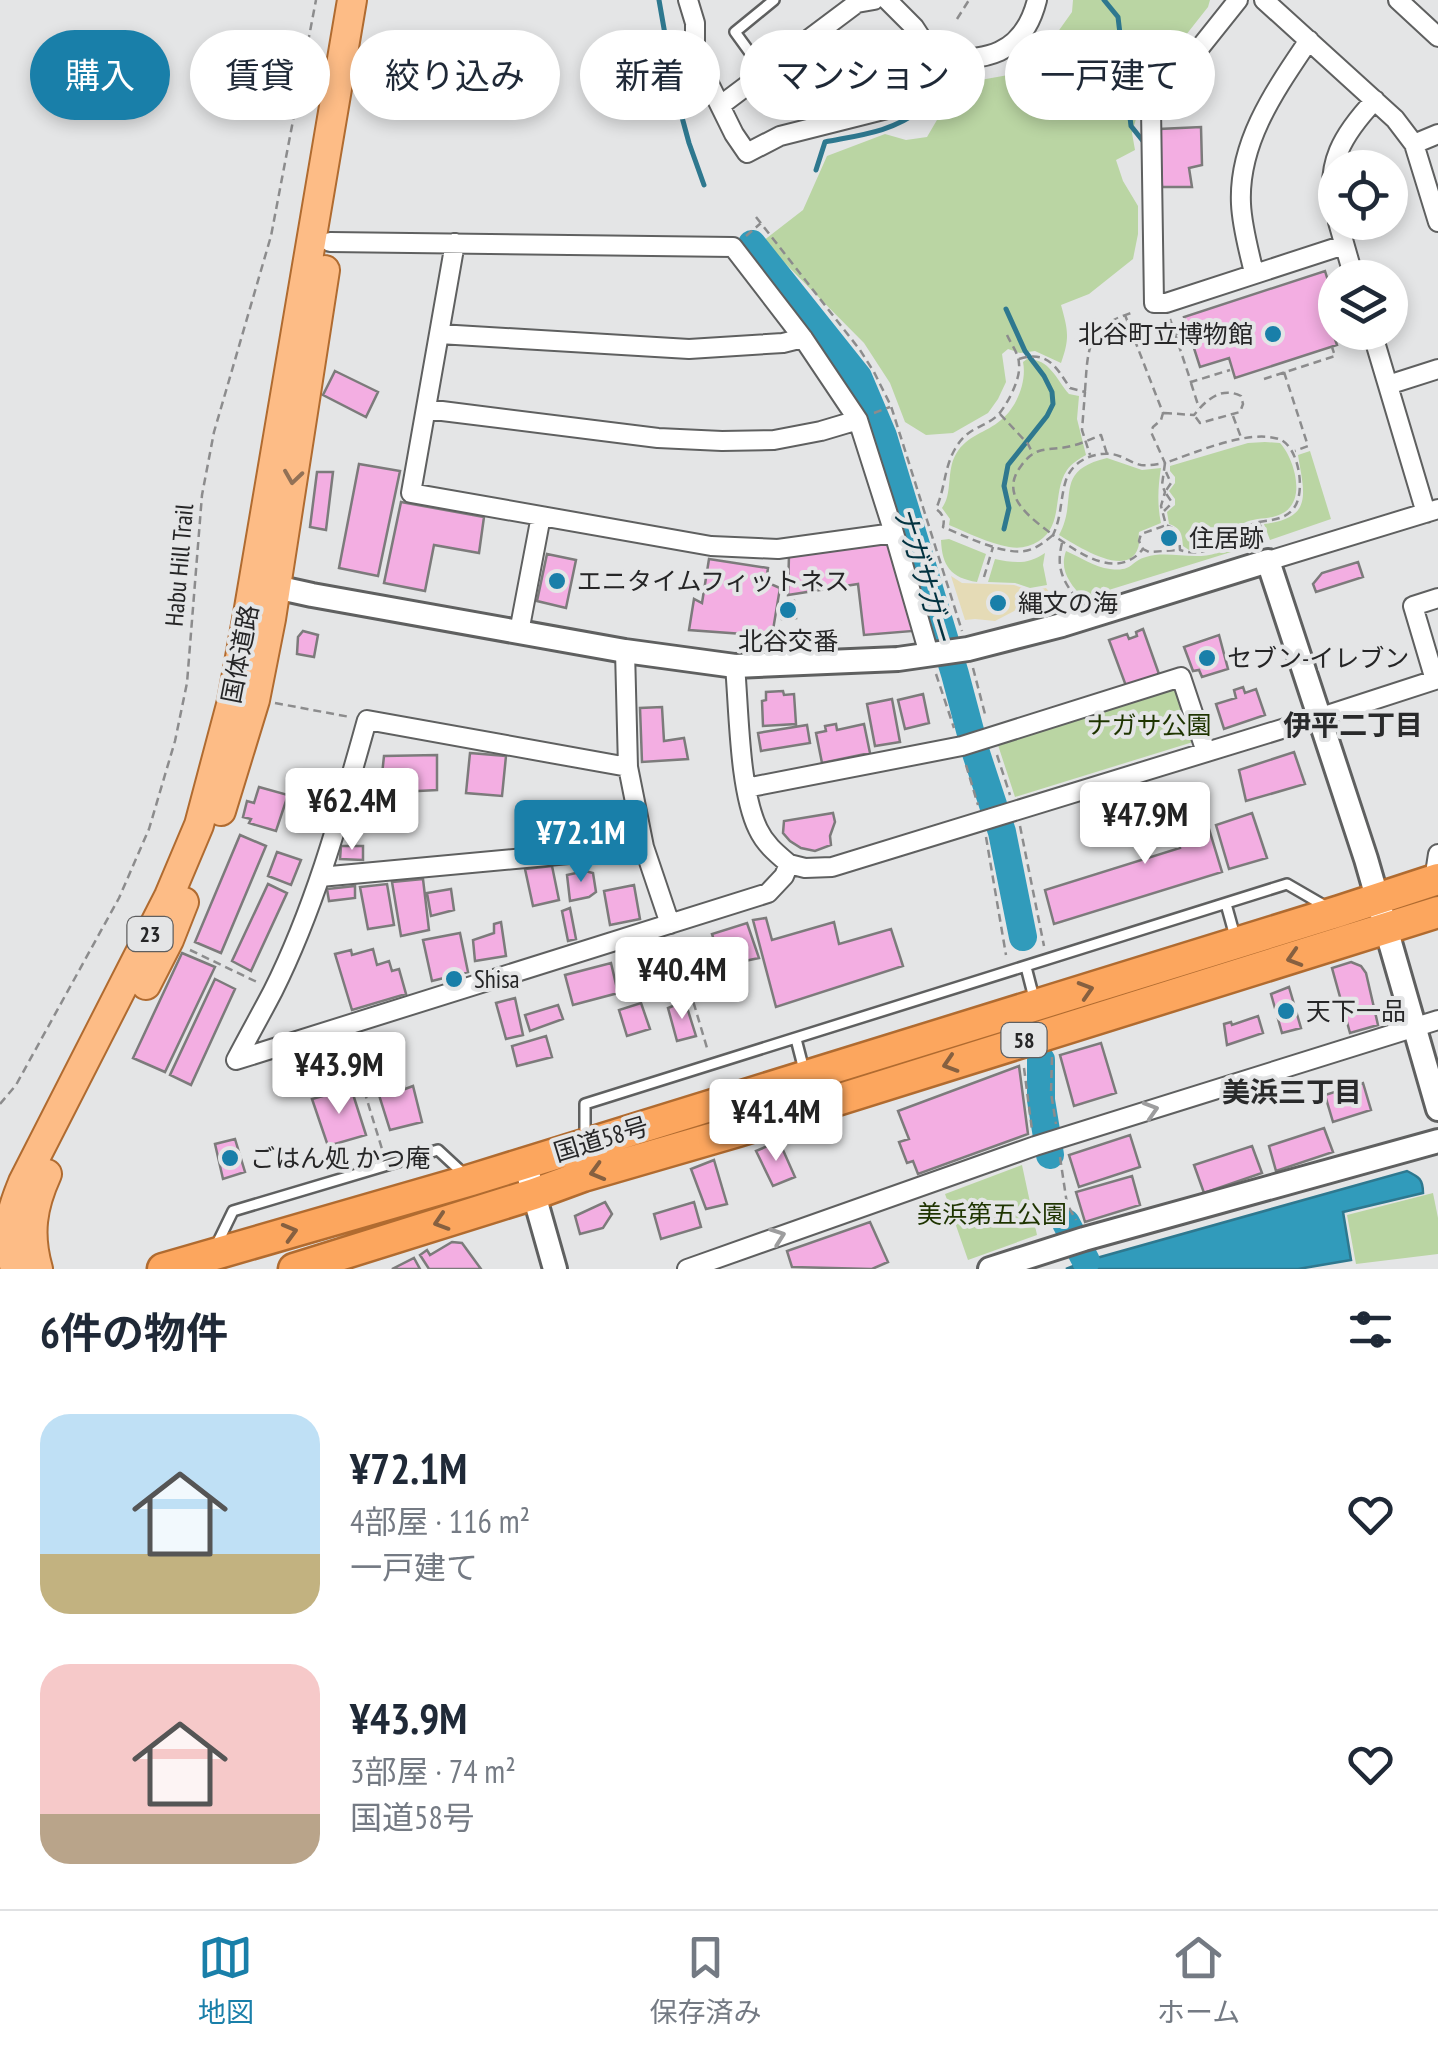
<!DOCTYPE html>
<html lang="ja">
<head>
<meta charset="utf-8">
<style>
	:root { --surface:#fff; --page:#f6f6f7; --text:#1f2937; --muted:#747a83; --line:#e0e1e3; --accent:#197fa9 }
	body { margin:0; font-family:"PT Sans Narrow","Noto Sans JP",sans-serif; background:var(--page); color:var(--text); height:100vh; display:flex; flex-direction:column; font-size:38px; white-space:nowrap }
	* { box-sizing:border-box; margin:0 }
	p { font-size:32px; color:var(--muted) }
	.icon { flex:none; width:55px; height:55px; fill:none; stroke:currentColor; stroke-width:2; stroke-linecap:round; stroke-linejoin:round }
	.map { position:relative; height:1269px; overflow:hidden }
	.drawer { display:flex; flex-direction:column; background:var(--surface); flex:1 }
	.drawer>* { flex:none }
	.top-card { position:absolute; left:30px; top:30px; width:1380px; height:90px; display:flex; gap:20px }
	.tools { position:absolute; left:1318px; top:150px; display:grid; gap:20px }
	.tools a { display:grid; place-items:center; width:90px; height:90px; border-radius:50%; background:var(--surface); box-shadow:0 5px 15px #0003; font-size:50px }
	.price { position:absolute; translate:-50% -85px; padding:0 22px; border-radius:10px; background:#fff; color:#222; font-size:32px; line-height:65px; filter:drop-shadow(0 2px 5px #0008) }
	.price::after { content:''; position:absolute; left:50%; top:60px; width:30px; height:22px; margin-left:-15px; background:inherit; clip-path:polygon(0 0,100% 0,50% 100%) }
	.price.active { background:var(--accent); color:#fff }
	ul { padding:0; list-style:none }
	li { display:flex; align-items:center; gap:30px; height:250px; padding:0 40px }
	li span { display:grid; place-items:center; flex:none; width:280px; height:200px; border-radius:30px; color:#555 }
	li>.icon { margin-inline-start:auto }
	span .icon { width:120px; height:120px; fill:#fffc; stroke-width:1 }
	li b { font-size:42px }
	h2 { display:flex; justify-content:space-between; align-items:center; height:120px; padding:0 40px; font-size:42px }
	.pill { padding:0 35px; border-radius:45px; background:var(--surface); box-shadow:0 5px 15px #0003; font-size:35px; line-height:90px }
	.pill.active { background:var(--accent); color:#fff }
	.menu { display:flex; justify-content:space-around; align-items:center; height:140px; border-top:2px solid var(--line); background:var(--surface); font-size:28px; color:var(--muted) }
	.menu a { display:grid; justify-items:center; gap:5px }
	.menu .active { color:var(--accent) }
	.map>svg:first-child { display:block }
	.green { fill:#bad5a3 }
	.sand { fill:#e5dbb6 }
	.water { fill:#319bbb; stroke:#2e788f; stroke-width:2.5 }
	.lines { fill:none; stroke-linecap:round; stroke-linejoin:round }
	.stream { stroke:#2e788f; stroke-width:5 }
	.river { stroke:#319bbb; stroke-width:28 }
	.building { fill:#f3aee2; stroke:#7c7b7b; stroke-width:2.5 }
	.service-casing { stroke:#5f6060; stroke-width:14 }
	.minor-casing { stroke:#5f6060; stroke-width:22 }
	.tertiary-casing { stroke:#5f6060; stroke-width:28 }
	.primary-casing { stroke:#b06b30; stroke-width:32 }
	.trunk-casing { stroke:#b06b30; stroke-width:35 }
	.path { stroke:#8c8c8d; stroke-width:2.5; stroke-dasharray:8 5; stroke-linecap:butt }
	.service { stroke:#fff; stroke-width:9 }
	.minor { stroke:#fff; stroke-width:18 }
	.tertiary { stroke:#fff; stroke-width:22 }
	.primary { stroke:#fdbc86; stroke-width:28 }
	.trunk { stroke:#fca65e; stroke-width:30 }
	.oneway { stroke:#927156 }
	.oneway2 { stroke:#866040 }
	.oneway3 { stroke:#9d9d9e }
	.poi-dot { fill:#197fa9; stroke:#e4e5e6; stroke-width:4 }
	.labels { text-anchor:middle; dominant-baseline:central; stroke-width:8; stroke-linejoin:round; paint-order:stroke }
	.shield { fill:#e4e5e6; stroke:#5f5f60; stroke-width:2.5 }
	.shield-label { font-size:22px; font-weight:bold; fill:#262627 }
	.poi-label { font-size:25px; fill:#262627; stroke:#e4e5e6; text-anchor:start }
	.street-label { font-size:25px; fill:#262627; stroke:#e4e5e6 }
	.park-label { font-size:25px; fill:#1e3400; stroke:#e4e5e6 }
	.water-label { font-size:28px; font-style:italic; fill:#033341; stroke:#e4e5e6 }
	.neighbourhood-label { font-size:28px; font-weight:bold; fill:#292a2b; stroke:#e4e5e6 }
</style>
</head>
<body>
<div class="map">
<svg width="1438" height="1269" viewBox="0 0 1438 1269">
	<rect width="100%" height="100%" fill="#e4e5e6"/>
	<!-- green -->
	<path class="green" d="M1073,0h137l-2,7 -63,80 -13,46 3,17 -19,10 7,21 15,25v28l-5,25 -44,35 -28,11c7,25 9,33 0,58l-26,-12 -15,2 -12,-4 -6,5 4,28 -8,17 -10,14 -35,20 -27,2 -21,-13 -15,-39 -26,-40 -101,-102 40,-31 24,-54 58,-22 21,6 21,-3 31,-53 72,-13 42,-59z
		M1027,359c23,0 29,20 42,35l10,2 -2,23 9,36c-7,4 -14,8 -19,15 -15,22 -3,55 -28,71 -10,6 -19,8 -30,6 -21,-4 -41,-14 -60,-22l1,-6 -8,-11c11,-15 4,-37 14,-54 11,-19 30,-21 45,-34 16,-13 26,-39 22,-58z
		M1265,442l15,1c14,15 27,57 3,70 -11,7 -27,4 -39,10 -24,11 -20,25 -55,27l-6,-4c-1,-12 -2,-18 -14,-22l-2,-12 8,-7v-6l-6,-8 6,-8v-6l-5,-6v-5l78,-23z
		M1310,451l21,68 -61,21 -6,-16c50,-6 40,-31 34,-69z
		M1107,458l35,12 19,-2c-3,18 -4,37 0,55l-22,9c-1,5 1,11 -1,16 -10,32 -64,-4 -79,-13 20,-36 -7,-64 48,-77z
		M1257,528l3,15 -177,55c-13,-14 -24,-28 -17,-47 14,6 28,16 44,18 24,3 20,-8 36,-12 22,-7 48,4 71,-4 17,-6 19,-20 40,-25z
		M949,539l37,15 -9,28c-26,-4 -35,-16 -36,-42z
		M1045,553l-2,12 4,20 -17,3 -15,-5 -27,-1 7,-23c19,4 33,6 50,-6z
		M1172,687l6,3 15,52 -178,55 -18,-55z
		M1022,1165l15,70 -69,25 -23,-66z
		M1433,1193l5,25v36l-82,10 -9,-49z"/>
	<!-- sand -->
	<path class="sand" d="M951,576l11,7 52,2 18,6 14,-3 8,10 -36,11 -23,12 -20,-2 -10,1z"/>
	<!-- water -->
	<path class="water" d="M1407,1171c12,6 16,8 16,22l-80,19 8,48 -53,9h-232l20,-8z"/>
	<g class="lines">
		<!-- stream -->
		<path class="stream" d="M659,0l7,40 1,22 22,81 15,42
			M1104,0l14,17 13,109 12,15
			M816,170l9,-28c35,-7 67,-10 95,-32
			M1004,529l5,-21 -5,-22 4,-21 39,-49 6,-12 -1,-12 -8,-16 -19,-25 -19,-42"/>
		<!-- river -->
		<path class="river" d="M752,244l106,133 25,59 72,238 21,79 26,79 21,105
			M1041,1060v40l9,55
			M1066,1223l20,38"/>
	</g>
	<!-- building -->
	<path class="building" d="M1201,127l1,38 -13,3 3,19h-30l-3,-58z
		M1325,271l10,32v26l-3,1 5,15 -102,33 -6,-20 -29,9 -16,-50z
		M335,371l43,21 -12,25 -43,-22z
		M359,464l41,7 -22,105 -39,-8z
		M317,472h16l-7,58 -16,-3z
		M401,502l83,15 -5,36 -45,-8 -9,46 -41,-8z
		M887,541l26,90 -49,4 -6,-51 -70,11 1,-41z
		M547,554l29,6 -10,48 -29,-7z
		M709,559l59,9 -2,14 14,6 -8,48 -83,-6 5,-31 8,4z
		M1358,562l5,15 -47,15 -3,-8 9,-11z
		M794,601l2,17 -14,1 -2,-16z
		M1143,629l16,45 -33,12 -17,-46 18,-6 2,5 8,-3 -1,-4z
		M303,631l15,4 -4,22 -17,-3 1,-17z
		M1219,635l9,34 -26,8 -3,-7 -6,1 -9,-24z
		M1243,687l2,6 11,-4 9,26 -41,14 -8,-25 20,-6 -2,-8z
		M783,691l1,4 10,-1 2,30 -33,2 -1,-25 4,-1v-8z
		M923,694l6,29 -24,6 -7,-29z
		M892,699l8,43 -25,4 -8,-42z
		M662,707l2,34 20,-3 4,21 -46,3 -2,-54z
		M836,724l1,6 27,-6 6,29 -48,10 -6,-30 10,-2 -1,-5z
		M807,725l3,18 -49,8 -3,-18z
		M1294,752l11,32 -59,17 -7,-31z
		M470,753l36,3 -4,40 -36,-3z
		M437,755v35l-57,3 4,-37z
		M1196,786l26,86 -168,52 -9,-34 135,-42 -13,-52z
		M259,787l29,8 -12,36 -27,-8 2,-4 -8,-2 4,-16 7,2z
		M539,807l18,1 -2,33 -12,-2 1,-12 -7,-1z
		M833,813l2,9 -5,14 1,9 -16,6 -14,-3 -11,-7 -7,-8 1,-12z
		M1252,813l15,45 -38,11 -13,-44z
		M240,835l26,11 -45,107 -26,-11z
		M341,846h22v14l-23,-1z
		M277,852l24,8 -10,25 -23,-9z
		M552,866l7,34 -26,6 -8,-37z
		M585,871l8,2 3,19 -7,5 -19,4 -3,-26z
		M423,879l6,51 -28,6 -9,-54z
		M268,884l19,9 -36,78 -19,-10z
		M387,884l7,41 -26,4 -8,-42z
		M634,885l6,34 -30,6 -6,-34z
		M355,886v12l-26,3 -2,-12z
		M451,889l3,21 -23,6 -4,-23z
		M570,908l6,31 -8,2 -6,-30z
		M766,918l6,22 62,-18 5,22 52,-15 12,37 -127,41 -23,-87z
		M501,922l5,34 -31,5 -2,-21 21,-7v-9z
		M747,923l12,35 -19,4 -3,-12 -18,6 -7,-22z
		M460,933l8,39 -36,9 -9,-41z
		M373,949l4,16 12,-4 3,10 7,-2 7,25 -54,16 -17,-56 16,-4 1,5z
		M182,953l33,14 -50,105 -32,-14z
		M1351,962l10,4 5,7 12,52 -28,8 -18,-65z
		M611,963l7,30 -45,12 -8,-30z
		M215,979l20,10 -44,96 -21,-10z
		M1289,987l12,41 -19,5 -11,-39z
		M515,998l8,37 -17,4 -10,-36z
		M685,1001l11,35 -19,5 -9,-33z
		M641,1003l9,26 -23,7 -8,-26z
		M558,1005l5,14 -33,12 -5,-16z
		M1258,1016l5,17 -36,12 -3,-21 7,-2 1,3z
		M546,1036l6,21 -35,9 -5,-20z
		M1101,1043l15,50 -42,13 -14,-51z
		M1019,1066l9,68 -110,40 -5,-13 -6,2 -8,-21 10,-3 -11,-28z
		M400,1072l5,17 8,-3 9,36 -32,8 -16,-51z
		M1363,1083l8,27 -38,12 -8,-27z
		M351,1088l15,47 -38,11 -16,-47z
		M1324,1128l9,24 -57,19 -7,-25z
		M1130,1135l10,32 -61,20 -10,-32z
		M235,1139l10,33 -22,7 -8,-35z
		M779,1141l16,36 -22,9 -17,-35z
		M1252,1146l10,27 -58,20 -10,-28z
		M714,1160l13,44 -21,5 -15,-40z
		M1132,1176l8,29 -55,17 -9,-30z
		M605,1202l7,12 -9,14 -23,6 -5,-18z
		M694,1202l7,25 -40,12 -7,-25z
		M870,1222l18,40 -16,7 -80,-2 -5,-16z
		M452,1242l10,1 19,26h-52l-9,-14 7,-5 3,5z
		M414,1258l6,11h-28z"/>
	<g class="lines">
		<!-- service casing -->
		<g class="service-casing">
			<path id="service" d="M764,72l-29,-40 39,-32
				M1226,904l10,36
				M1026,967l8,31
				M796,1039l8,31
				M585,1139v-35l702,-220 38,22
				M216,1246l17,-35 205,-61 27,25"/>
		</g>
		<!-- minor casing -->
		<g class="minor-casing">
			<path id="minor" d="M688,0l7,23v32l39,79 13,19 33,-17 115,-29 24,-25 16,-23 -21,-32 -27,-27
				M1238,0l-87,109 3,194h12l178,-58
				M1264,0l131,119 19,25 24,78
				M1398,0l40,37
				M935,59c50,2 88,-3 102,-59
				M721,105l136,-102 17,-3
				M1414,144l24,-10
				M1335,212c-11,-48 8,-78 40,-112
				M1338,222l16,56
				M330,242l403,5 70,91 55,82 36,113 35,121
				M455,243l-44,250 300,53 67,3 116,-16
				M1254,273c-5,-22 -12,-46 -13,-69 -3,-62 35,-115 68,-164
				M1372,332l54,181
				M439,334l250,15 94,-6 20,-5
				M1388,385l50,-16
				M426,409l232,29 64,3 52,-1 47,-9 37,-11
				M1268,561l170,-52
				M519,632l22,-116
				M625,651l3,116 16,80 26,77
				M735,666c4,44 4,124 23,163 7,15 18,24 31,35
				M1435,680l-22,-74 25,-8
				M628,767l-261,-47c-26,92 -51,185 -94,271 -12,23 -25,46 -37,69l532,-167 16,-17 5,-12 16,4 27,-1 489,-150 117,-38
				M746,788l216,-42 219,-69 25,75
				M320,877l324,-30
				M1434,880l4,-26
				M687,1269l348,-123 403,-126"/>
		</g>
		<!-- tertiary casing -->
		<g class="tertiary-casing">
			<path id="tertiary" d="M262,584l50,11 313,56 110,15 163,-7 70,-10 94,-24 206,-64 98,298 72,250
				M525,1163l30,106
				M990,1269l94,-30 354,-98"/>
		</g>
		<!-- primary casing -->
		<g class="primary-casing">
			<path id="primary" d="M221,811l34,-111 16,-81 54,-349
				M146,985l23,-45 15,-38
				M15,1269c-10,-37 -6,-53 8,-87l146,-286 30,-71 33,-124 16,-87 104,-614
				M38,1269c-10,-35 -6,-62 9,-95"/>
		</g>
		<!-- trunk casing -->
		<g class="trunk-casing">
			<path id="trunk" d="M163,1269l308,-89 869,-269 98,-32
				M294,1269l240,-75 49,-18 155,-45 700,-219"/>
		</g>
		<!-- path -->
		<path class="path" d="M957,19l12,-19
			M756,217l104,133 14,22 17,34 71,225
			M746,236l15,-13
			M1125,315l38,98 -2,7 -8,7 -2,5 14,31c-8,1 -16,3 -24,2 -10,-2 -19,-10 -30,-11 -19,-2 -39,8 -45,26 -6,19 -4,36 -13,55 26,18 64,46 90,14
			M1170,319l21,63 39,-12
			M1175,334l10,-3
			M1007,335c4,9 12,19 12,29 2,15 -12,41 -21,51 -15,14 -30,11 -43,34 -11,19 -10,40 -19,60 7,5 9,10 7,18 23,9 66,32 89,22 8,-3 15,-9 21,-14 -22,-17 -55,-39 -32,-69 5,-7 10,-12 18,-15 10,-3 22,-2 32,-5 10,-2 20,-7 30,-11l6,19
			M1019,359c29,-9 37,8 51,29l15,4 -3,38 8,25
			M1284,372l24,74 -13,5
			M1264,379l71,-23 -3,-9
			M1191,383l8,25
			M1085,391c3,-42 1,-63 46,-78
			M874,413l16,-6
			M1164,413l30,2c12,-15 27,-29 47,-19l2,8 -3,8 -40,11 -6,-8
			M1000,414l28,30 5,10
			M1233,416l9,24
			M1164,511l6,-6 1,-4 -6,-9 6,-9 -5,-11
			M1259,522c13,-2 27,-3 35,-14 12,-16 5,-62 -15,-69 -32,-10 -84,14 -114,24l-3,22 3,7 -4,14 5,19c14,5 13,11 14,25 34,11 50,-20 79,-28l7,22
			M1164,526l-23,8 -2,7 4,8 6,3 29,-2
			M1062,543c-6,24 0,37 15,56
			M984,577l9,-30
			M973,668l13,50
			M936,674l18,54
			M275,703l75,14
			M997,755l13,40
			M966,765l12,40
			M1020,826l24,120
			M986,837l20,118
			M675,940l32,108
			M190,950l69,33
			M349,1041l33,108
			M1052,1057l-1,36 5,31
			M1024,1068l8,62
			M0,1104l16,-19 103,-187 30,-69 26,-88 12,-58 15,-188 12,-63 57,-196 45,-236
			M1060,1157l7,47 9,16"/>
		<!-- service -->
		<use href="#service" class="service"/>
		<!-- minor -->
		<use href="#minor" class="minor"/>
		<!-- tertiary -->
		<use href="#tertiary" class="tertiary"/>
		<!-- primary -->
		<use href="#primary" class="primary"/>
		<!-- trunk -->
		<use href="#trunk" class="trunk"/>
	</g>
	<!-- one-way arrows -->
	<defs><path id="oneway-chevron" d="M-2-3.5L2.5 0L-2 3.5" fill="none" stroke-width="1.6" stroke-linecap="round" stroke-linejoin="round" transform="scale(2.5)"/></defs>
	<use class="oneway" href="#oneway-chevron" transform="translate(293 477) rotate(98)"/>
	<g class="oneway2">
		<use href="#oneway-chevron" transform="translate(1294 958) rotate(163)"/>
		<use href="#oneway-chevron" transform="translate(1086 990) rotate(-17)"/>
		<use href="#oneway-chevron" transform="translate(950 1064) rotate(162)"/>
		<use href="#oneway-chevron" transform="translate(597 1172) rotate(164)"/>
		<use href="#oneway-chevron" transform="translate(441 1222) rotate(162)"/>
		<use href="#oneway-chevron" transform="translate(290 1232) rotate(-16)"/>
	</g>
	<g class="oneway3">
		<use href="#oneway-chevron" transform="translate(1151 1110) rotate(-17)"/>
		<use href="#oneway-chevron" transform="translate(778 1236) rotate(-20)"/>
	</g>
	<!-- markers -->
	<g class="poi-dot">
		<circle cx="1273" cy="334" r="10"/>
		<circle cx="1169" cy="538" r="10"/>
		<circle cx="557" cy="581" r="10"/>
		<circle cx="998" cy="603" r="10"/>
		<circle cx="788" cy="610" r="10"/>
		<circle cx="1207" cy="658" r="10"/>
		<circle cx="454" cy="979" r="10"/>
		<circle cx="1286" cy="1011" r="10"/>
		<circle cx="230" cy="1158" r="10"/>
	</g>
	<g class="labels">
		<!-- shield labels -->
		<g class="shield">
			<rect x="127.5" y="917" width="45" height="34" rx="8"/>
			<rect x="1001.5" y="1023" width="45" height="34" rx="8"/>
		</g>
		<g class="shield-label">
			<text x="150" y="934">23</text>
			<text x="1024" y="1040">58</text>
		</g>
		<!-- poi labels -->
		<g class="poi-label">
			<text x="1253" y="334" text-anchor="end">北谷町立博物館</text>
			<text x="1189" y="538">住居跡</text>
			<text x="577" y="581">エニタイムフィットネス</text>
			<text x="1018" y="603">縄文の海</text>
			<text x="788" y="641" text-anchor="middle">北谷交番</text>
			<text x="1227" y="658">セブン-イレブン</text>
			<text x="474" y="979">Shisa</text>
			<text x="1306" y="1011">天下一品</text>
			<text x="250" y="1158">ごはん処 かつ庵</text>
		</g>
		<!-- street labels -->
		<g class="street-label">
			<text transform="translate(179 565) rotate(-85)">Habu Hill Trail</text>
			<text transform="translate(240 654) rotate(-79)">国体道路</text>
			<text transform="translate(601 1139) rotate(-17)">国道58号</text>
		</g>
		<!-- park labels -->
		<g class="park-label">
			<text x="1149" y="725">ナガサ公園</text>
			<text x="992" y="1214">美浜第五公園</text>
		</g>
		<!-- water labels -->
		<g class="water-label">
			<text transform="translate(924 574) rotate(73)">ナガサガー</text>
		</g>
		<!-- neighbourhood labels -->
		<g class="neighbourhood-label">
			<text x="1353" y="724">伊平二丁目</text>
			<text x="1292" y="1091">美浜三丁目</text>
		</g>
	</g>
</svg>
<div class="tools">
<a><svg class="icon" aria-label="locate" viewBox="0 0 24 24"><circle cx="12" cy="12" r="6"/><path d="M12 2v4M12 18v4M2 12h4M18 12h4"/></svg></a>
<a><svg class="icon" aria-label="layers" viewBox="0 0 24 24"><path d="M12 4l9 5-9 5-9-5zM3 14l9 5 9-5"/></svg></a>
</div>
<b class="price" style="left:352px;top:853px">¥62.4M</b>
<b class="price" style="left:1145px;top:867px">¥47.9M</b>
<b class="price active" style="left:581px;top:885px">¥72.1M</b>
<b class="price" style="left:682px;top:1022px">¥40.4M</b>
<b class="price" style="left:339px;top:1117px">¥43.9M</b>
<b class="price" style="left:776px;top:1164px">¥41.4M</b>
<div class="top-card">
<a class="pill active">購入</a>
<a class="pill">賃貸</a>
<a class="pill">絞り込み</a>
<a class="pill">新着</a>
<a class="pill">マンション</a>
<a class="pill">一戸建て</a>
</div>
</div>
<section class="drawer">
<h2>6件の物件<svg class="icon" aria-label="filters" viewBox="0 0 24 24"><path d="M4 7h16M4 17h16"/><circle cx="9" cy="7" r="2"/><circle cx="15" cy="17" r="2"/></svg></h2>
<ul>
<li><span style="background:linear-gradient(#bfe0f5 70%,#c2b280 0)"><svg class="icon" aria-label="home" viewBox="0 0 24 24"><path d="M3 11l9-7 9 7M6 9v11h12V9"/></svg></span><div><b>¥72.1M</b><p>4部屋 · 116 m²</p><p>一戸建て</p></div><svg class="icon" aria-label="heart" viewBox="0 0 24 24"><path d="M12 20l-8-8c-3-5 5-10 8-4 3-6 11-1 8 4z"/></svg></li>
<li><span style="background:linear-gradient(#f6c9c9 75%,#b9a48a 0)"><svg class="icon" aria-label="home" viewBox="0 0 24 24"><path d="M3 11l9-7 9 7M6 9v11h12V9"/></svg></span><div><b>¥43.9M</b><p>3部屋 · 74 m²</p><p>国道58号</p></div><svg class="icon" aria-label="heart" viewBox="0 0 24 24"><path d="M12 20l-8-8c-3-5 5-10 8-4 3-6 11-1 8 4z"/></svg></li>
</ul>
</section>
<nav class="menu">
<a class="active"><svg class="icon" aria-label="map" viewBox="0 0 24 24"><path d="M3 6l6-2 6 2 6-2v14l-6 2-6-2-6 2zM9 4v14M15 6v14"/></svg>地図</a>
<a><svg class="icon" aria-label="saved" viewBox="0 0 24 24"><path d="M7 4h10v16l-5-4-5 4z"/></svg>保存済み</a>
<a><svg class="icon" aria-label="home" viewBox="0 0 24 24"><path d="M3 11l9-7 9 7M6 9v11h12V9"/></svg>ホーム</a>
</nav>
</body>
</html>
